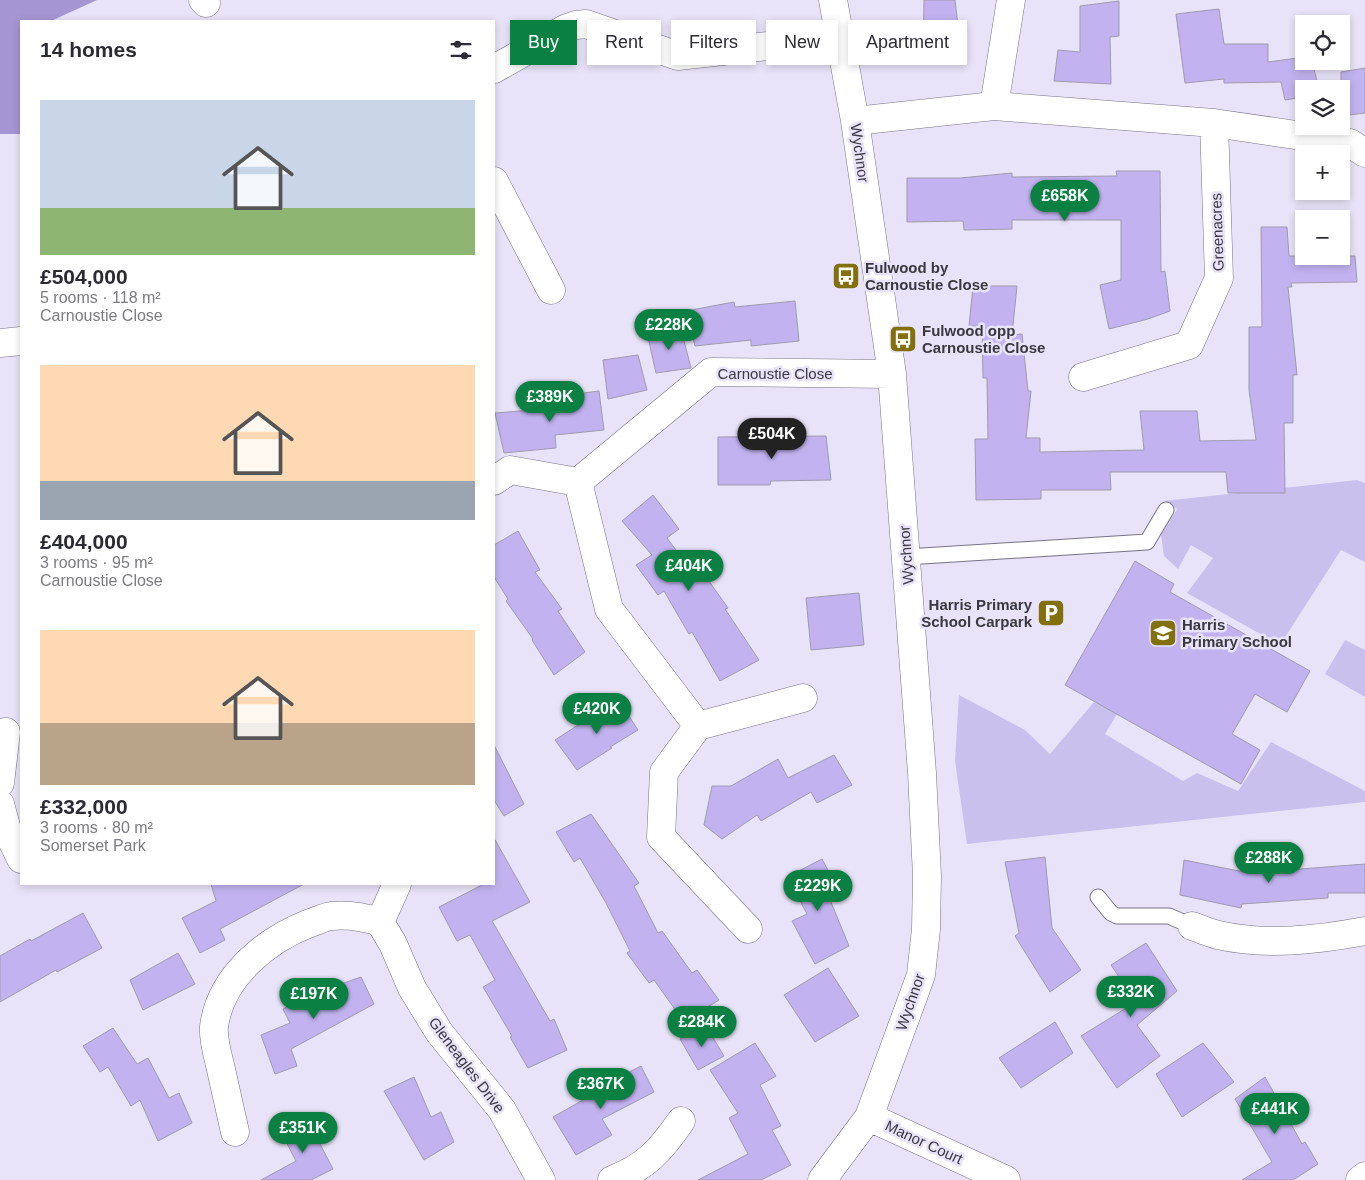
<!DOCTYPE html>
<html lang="en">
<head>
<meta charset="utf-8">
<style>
	:root { --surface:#fff; --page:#f7f7f7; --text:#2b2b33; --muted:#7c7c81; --accent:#0b8043 }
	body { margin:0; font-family:Helvetica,sans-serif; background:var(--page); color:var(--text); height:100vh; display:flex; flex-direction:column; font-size:19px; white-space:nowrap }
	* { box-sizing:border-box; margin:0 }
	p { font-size:16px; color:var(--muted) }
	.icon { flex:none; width:28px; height:28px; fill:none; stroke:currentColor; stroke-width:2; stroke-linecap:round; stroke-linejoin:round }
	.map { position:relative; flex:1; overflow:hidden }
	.sheet { position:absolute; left:20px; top:20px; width:475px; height:865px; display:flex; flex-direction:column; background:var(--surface); border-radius:0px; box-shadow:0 2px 8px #0003 }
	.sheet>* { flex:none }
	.banner { position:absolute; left:510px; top:20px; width:475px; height:45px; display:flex; gap:10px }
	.tools { position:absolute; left:1295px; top:15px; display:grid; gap:10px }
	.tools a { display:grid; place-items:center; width:55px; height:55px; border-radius:0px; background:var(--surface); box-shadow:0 2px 8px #0003; font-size:25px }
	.price { position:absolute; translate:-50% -42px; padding:0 11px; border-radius:18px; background:var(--accent); color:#fff; font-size:16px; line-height:32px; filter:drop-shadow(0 1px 2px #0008) }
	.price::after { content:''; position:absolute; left:50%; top:30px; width:15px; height:11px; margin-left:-8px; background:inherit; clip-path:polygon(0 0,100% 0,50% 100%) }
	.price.current { background:#222; color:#fff }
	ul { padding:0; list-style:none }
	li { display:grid; align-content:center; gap:10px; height:265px; padding:0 20px }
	li span { display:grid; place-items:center; height:155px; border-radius:0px; color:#555 }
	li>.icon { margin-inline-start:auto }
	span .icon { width:90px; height:90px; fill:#fffc; stroke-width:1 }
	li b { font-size:21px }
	h2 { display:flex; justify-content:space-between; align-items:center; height:60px; padding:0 20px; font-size:21px }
	.pill { padding:0 18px; border-radius:0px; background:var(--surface); box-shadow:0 2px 8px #0003; font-size:18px; line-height:45px }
	.pill.current { background:var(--accent); color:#fff }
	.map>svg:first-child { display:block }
	.green { fill:#cac0ed }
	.forest { fill:#a596d2 }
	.building { fill:#c2b3f0; stroke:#9f9bae }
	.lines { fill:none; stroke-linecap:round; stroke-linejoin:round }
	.lane-casing { stroke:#777386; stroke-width:17 }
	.street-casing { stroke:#777386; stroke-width:29 }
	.lane { stroke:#fff; stroke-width:15 }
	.street { stroke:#fff; stroke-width:28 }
	.labels { text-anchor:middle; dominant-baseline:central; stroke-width:5; stroke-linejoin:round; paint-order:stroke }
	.street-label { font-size:15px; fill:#3a3941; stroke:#e8e3f8 }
	.poi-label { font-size:15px; font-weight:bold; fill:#3a3941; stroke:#e8e3f8; text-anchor:start }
</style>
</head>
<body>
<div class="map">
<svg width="1365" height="1180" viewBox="0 0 1365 1180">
	<rect width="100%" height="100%" fill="#e8e3f8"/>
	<!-- green -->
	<path class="green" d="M1357,480l8,3v79l-24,-12 -61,95 -93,-52 26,-35 -22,-13 -13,24 -14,-13 -3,-21 16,-26 -13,-8z
		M1345,640l20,10v47l-40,-23z
		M959,695l66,35 25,24 44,-52 23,12 -12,20 78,47 14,-8 41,18 33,-49 94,49v11l-398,42 -12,-83z"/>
	<!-- forest -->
	<path class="forest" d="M0,0h97l-46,21h-30v113h-21z"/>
	<!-- building -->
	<path class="building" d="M924,0h31l7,60h-39z
		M1119,1v35l-9,1 1,47 -57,-3 4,-31 22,2v-46z
		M1219,9l5,35h44v18l36,-5v4h8l7,28h-15v8l-19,3 -4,-18 -57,1v-4l-39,4 -9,-69z
		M1365,68v45l-24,3v-44z
		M1116,171h44l1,101 4,-1 5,40 -22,8 -39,10 -9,-44 21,-5v-60h-109v9l-48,1 -1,-9 -56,1v-44h53l52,-5v4l105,-1z
		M1261,227h26l2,29h66l2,26 -66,1 1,4h-4l9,88h-4v48h-9l1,70h-57l-2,-21h-116l1,18h-70v9l-65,1 -1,-61h13l-1,-61h-4l-1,-52h-13l4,-40h44l-5,49 10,-1 6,57h3l-5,47h14v14l104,-2 -4,-39h57l3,30 56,-1 -7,-50v-63h13z
		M795,301l4,40 -48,5v-6l-56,6 -9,-35 48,-9 1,5z
		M681,329l10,39 -35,5 -9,-40z
		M638,355l9,35 -39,9 -5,-39z
		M599,391l5,39 -49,5 1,13 -52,5 -9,-40 65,-5v-12z
		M826,436l5,44 -60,1 -1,4h-52v-48z
		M653,495l26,34 -12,9 33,44 6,-5 22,31 -3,1 34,51 -39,21 -28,-49 -3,2 -25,-43 -6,4 -22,-30 16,-10 -30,-34z
		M518,531l22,39 -5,2 27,37 -4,2 27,41 -31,23 -22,-35 1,-1 -27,-38 2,-2 -14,-22v-32z
		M1135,561l39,23 -4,8 140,79 -23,41 -32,-18 -23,40 28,16 -19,34 -176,-99z
		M859,593l5,52 -53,5 -5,-52z
		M618,699l20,31 -28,17 2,1 -35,22 -22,-30z
		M494,745l30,59 -20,12 -10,-16z
		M834,755l18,30 -35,18 -6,-11 -50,29 -4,-6 -35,24 -18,-14 8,-39h19l47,-27 10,19z
		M591,814l48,69 -5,3 24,47 4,-2 30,42 5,-3 22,30 -35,22 -30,-42 -5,3 -22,-30 3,-2 -24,-48 -26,-45 -6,4 -18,-30z
		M494,838l36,64 -38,19 58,100 4,-2 13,31 -39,18 -18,-31 2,-1 -29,-49 12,-7 -25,-45 -13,6 -18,-34 45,-23h10z
		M1045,857l7,71 29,42 -31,22 -35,-56 4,-3 -14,-71z
		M822,859l14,26 -10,5 23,56 -34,18 -23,-43 15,-7 -20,-37z
		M1184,860l65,13 116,-9v29h-37v5l-86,6 -1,4 -61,-13z
		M211,884h93l-84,45 5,11 -25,13 -18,-35 34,-17z
		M83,913l19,35 -45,24 -1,-2 -56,32v-46l30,-17 1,2z
		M1146,943l31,48 -40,34 23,31 -43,32 -36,-52 55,-34 -25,-37z
		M178,953l17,31 -52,26 -13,-30z
		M828,968l31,48 -44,26 -31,-47z
		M361,977l13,27 -83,45 6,17 -22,8 -14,-39 29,-12 -7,-14 35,-18v1z
		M1055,1022l18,31 -52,35 -22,-30z
		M706,1026l18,30 -26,14 -18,-31z
		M113,1028l24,36 11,-6 21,40 10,-5 13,30 -34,18 -18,-41 -9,6 -23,-39 -8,5 -17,-26z
		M755,1043l21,33 -16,9 21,41 -9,4 19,35 -30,15h-63l50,-26 -19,-36 9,-5 -28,-43z
		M1203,1043l31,39 -52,35 -26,-43z
		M641,1066l13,26 -52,27 10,16 -36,20 -23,-38 46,-26 -1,-3z
		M414,1077l17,40 10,-5 13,30 -30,18 -40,-69z
		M1265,1077l37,67 3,-2 13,22 -25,16h-51l30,-18 -37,-63z
		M306,1117l27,52 -22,11h-50l35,-19 -16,-31z"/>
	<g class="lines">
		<!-- lane casing -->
		<g class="lane-casing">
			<path id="lane" d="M906,557l241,-15 19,-32
				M1098,897l13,16 6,3h52l23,10"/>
		</g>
		<!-- street casing -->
		<g class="street-casing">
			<path id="street" d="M203,0l3,3
				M494,69l71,-40 11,-4 10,-1 92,32 162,-18
				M994,106l17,-106
				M855,121l139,-15 220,17 136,20 15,10
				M494,181l57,109
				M0,343l21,-2
				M1083,377l106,-32 30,-67 -5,-155
				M494,481l16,-11 68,12
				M698,726l105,-28
				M0,783l6,-51
				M0,804l7,26 14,29
				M397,884l-17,38 13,22 19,44 27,44 63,78 39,70
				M1192,926c9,3 17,7 26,9 48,11 99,5 147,-4
				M748,929l-87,-92 3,-65 34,-46 -89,-117 -31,-127 133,-110 181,2
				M869,1117l137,63
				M235,1132c-5,-23 -10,-45 -15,-67 -3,-12 -7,-26 -6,-38 6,-50 52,-87 96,-104 7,-2 14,-6 21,-7 17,-2 33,1 49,6
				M612,1180c34,-13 49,-30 69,-59
				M822,1180l47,-63 52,-142 5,-46 1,-53 -5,-103 -30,-399 -37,-253 -22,-121
				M1360,1180l5,-4"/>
		</g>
		<!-- lane -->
		<use href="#lane" class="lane"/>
		<!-- street -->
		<use href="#street" class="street"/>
	</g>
	<!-- icons -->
	<defs>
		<g id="bus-square" transform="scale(1.4375)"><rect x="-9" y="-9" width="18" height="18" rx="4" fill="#826f0d" stroke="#e8e3f8"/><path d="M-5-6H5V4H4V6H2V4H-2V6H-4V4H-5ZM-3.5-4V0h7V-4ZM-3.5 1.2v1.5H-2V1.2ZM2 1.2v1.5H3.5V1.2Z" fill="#fff"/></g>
		<g id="parking-square" transform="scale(1.4375)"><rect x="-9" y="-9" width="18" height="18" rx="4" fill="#826f0d" stroke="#e8e3f8"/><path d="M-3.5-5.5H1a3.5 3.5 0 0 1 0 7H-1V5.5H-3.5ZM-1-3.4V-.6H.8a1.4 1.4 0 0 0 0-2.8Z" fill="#fff"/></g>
		<g id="school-square" transform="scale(1.4375)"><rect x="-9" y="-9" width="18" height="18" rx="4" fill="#826f0d" stroke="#e8e3f8"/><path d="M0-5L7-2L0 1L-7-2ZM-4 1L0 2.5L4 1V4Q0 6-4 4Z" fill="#fff"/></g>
	</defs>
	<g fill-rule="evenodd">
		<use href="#bus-square" x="846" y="276"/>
		<use href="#bus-square" x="903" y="339"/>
		<use href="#parking-square" x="1051" y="613"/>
		<use href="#school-square" x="1163" y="633"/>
	</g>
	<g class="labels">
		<!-- street labels -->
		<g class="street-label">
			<text transform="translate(860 153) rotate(82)">Wychnor</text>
			<text transform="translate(1217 232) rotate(-92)">Greenacres</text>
			<text x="775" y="373">Carnoustie Close</text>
			<text transform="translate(906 555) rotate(-94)">Wychnor</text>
			<text transform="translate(910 1002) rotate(-71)">Wychnor</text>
			<text transform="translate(467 1065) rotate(53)">Gleneagles Drive</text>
			<text transform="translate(924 1142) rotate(25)">Manor Court</text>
		</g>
		<!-- poi labels -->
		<g class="poi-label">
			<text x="865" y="267">Fulwood by<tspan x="865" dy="17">Carnoustie Close</tspan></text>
			<text x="922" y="330">Fulwood opp<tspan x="922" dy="17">Carnoustie Close</tspan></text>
			<text x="1032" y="604" text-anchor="end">Harris Primary<tspan x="1032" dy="17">School Carpark</tspan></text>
			<text x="1182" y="624">Harris<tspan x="1182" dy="17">Primary School</tspan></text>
		</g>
	</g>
</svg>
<div class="tools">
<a><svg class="icon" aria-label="locate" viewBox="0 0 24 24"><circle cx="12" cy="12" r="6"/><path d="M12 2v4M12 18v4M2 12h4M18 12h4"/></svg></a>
<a><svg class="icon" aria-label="layers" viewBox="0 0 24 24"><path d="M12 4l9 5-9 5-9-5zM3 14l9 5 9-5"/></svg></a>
<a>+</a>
<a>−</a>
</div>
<b class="price" style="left:1065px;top:222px">£658K</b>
<b class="price" style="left:669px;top:351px">£228K</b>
<b class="price" style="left:550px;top:423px">£389K</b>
<b class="price current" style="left:772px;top:460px">£504K</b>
<b class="price" style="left:689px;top:592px">£404K</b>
<b class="price" style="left:597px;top:735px">£420K</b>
<b class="price" style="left:1269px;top:884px">£288K</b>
<b class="price" style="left:818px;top:912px">£229K</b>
<b class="price" style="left:1131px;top:1018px">£332K</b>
<b class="price" style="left:314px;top:1020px">£197K</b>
<b class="price" style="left:702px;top:1048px">£284K</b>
<b class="price" style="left:601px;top:1110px">£367K</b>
<b class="price" style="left:1275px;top:1135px">£441K</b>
<b class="price" style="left:303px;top:1154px">£351K</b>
<div class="banner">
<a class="pill current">Buy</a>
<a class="pill">Rent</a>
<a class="pill">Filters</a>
<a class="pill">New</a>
<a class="pill">Apartment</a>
</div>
<section class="sheet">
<h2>14 homes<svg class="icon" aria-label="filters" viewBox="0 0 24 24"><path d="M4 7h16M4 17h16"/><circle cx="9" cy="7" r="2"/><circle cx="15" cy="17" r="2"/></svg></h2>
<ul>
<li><span style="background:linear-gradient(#c9d6e8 70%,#8fb573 0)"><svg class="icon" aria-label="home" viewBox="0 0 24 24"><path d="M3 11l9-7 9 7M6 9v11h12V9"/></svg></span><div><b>£504,000</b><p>5 rooms · 118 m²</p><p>Carnoustie Close</p></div></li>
<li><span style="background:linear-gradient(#ffd9b3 75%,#9aa5b1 0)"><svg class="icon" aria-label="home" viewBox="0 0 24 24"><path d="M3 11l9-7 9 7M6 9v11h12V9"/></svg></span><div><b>£404,000</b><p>3 rooms · 95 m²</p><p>Carnoustie Close</p></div></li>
<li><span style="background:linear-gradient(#ffd9b3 60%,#b9a48a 0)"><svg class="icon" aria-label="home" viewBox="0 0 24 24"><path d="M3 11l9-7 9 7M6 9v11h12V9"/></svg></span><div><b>£332,000</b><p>3 rooms · 80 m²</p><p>Somerset Park</p></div></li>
</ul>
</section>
</div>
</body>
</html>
